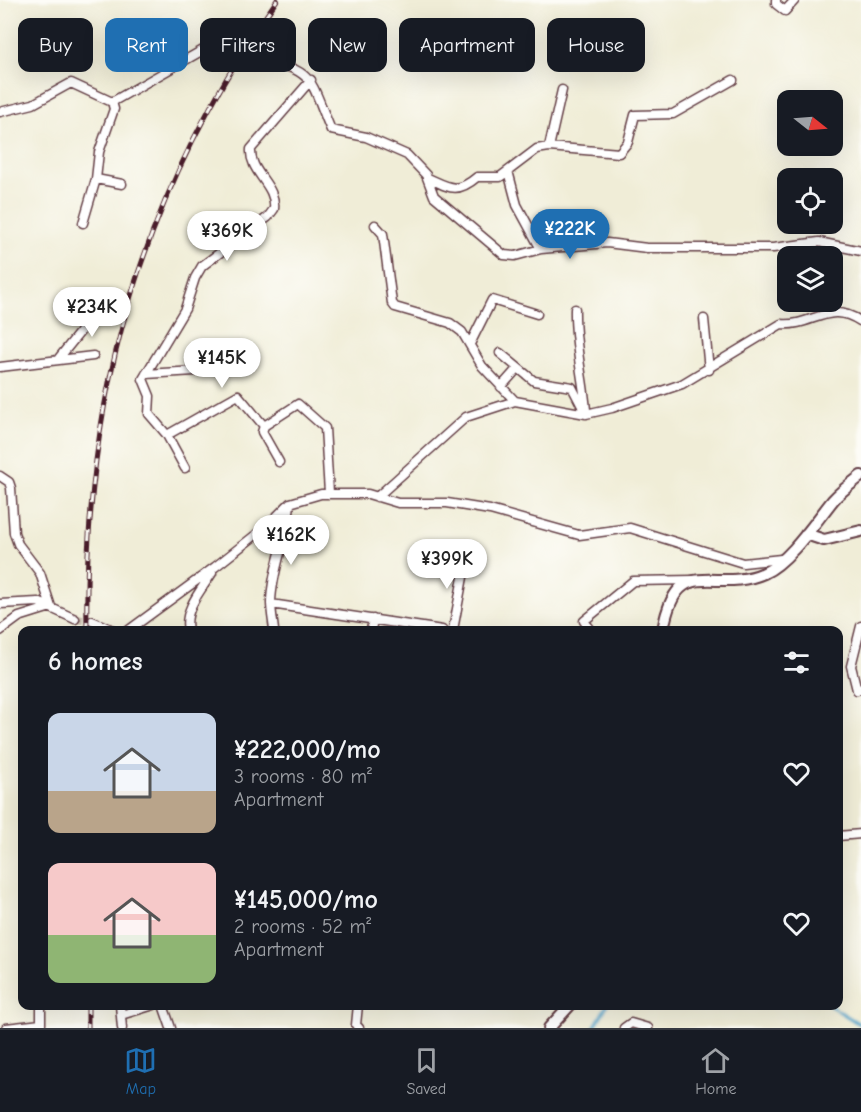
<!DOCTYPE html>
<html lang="en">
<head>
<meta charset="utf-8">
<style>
	:root { --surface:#171b24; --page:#20242c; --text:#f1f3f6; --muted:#9ea1a6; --line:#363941; --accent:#1f6fb2 }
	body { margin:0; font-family:"Comic Neue",sans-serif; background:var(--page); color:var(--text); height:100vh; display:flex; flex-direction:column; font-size:22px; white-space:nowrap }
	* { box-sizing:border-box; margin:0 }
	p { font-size:20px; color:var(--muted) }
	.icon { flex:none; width:33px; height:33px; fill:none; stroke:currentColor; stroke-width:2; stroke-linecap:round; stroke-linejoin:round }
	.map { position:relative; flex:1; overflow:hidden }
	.sheet { position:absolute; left:18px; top:626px; width:825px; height:384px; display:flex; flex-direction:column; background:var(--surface); border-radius:12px; box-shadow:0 6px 24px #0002 }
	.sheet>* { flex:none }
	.banner { position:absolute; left:18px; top:18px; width:825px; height:54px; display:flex; gap:12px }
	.needle { width:39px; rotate:107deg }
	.fabs { position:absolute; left:777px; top:90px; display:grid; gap:12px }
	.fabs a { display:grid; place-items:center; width:66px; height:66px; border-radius:12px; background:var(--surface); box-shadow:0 6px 24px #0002; font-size:30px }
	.price { position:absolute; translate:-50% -51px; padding:0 14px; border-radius:21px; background:#fff; color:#222; font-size:20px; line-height:39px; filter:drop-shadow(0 2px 3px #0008) }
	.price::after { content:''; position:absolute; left:50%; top:36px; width:18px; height:14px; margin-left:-9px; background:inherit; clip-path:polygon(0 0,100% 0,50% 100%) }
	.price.selected { background:var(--accent); color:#fff }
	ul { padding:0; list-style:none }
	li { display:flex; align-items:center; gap:18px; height:150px; padding:0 30px }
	li span { display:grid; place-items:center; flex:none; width:168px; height:120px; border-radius:12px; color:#555 }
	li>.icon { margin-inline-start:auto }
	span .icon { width:72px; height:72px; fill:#fffc; stroke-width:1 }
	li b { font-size:26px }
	h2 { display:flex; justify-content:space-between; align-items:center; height:72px; padding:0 30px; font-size:26px }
	.tag { padding:0 21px; border-radius:12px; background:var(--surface); box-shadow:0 6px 24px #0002; font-size:21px; line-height:54px }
	.tag.selected { background:var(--accent); color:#fff }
	.tabs { display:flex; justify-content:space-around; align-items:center; height:84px; border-top:2px solid var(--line); background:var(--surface); font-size:16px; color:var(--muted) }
	.tabs a { display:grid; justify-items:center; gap:3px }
	.tabs .selected { color:var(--accent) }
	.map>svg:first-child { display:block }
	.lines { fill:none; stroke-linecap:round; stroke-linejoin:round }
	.stream { stroke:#51a6cd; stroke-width:3 }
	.minor-tunnel { stroke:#cfc4b5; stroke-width:8; stroke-dasharray:8 4; stroke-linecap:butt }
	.minor-casing { stroke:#633e45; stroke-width:11 }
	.tertiary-casing { stroke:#633e45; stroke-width:14 }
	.minor { stroke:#fff; stroke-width:8 }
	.tertiary { stroke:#fff; stroke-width:10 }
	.rail-casing { stroke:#4a1f2b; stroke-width:5 }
	.rail { stroke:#fdfcf7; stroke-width:3; stroke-dasharray:9; stroke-linecap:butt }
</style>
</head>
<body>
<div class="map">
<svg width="861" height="1028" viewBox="0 0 861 1028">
	<rect width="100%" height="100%" fill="#fdfcf7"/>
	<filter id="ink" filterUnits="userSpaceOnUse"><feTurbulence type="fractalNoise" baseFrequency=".0167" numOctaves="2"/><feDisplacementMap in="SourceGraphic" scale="12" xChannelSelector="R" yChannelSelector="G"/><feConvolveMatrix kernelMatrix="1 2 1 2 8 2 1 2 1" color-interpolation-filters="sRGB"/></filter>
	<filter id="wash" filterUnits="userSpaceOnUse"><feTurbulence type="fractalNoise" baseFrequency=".008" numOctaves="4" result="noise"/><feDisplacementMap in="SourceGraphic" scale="24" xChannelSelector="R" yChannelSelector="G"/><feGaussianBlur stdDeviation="1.35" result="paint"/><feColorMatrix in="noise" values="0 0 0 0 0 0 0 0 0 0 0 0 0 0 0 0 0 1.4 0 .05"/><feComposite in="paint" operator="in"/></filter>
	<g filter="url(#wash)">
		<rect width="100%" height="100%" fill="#f0edd7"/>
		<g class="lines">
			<!-- stream -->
			<path class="stream" d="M829,1005l32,20
				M594,1028l13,-23"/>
		</g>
	</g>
	<g filter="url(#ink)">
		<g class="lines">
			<!-- minor-tunnel -->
			<path class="minor-tunnel" d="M220,53l34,4
				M75,619l17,2"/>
			<!-- minor casing -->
			<g class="minor-casing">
				<path id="minor" d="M776,0v4l9,7 10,-11
					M254,57c63,15 54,19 77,73l35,7 41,18 19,20 8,21 70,59 11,1 26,-7 66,-6 40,5h126l46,-6 42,9
					M0,112l33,-8 38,-21 41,19 91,-52 17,3
					M549,147l13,-57
					M508,171l9,34 24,44
					M428,178c22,10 29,16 49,-1h23l37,-28 12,-2 70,6 9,-11 7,-27 38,-1 60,-34
					M96,179l26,5
					M83,223l13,-44 3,-27 15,-43 -2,-7
					M375,225l8,9 9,69 3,4 55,16 12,9 20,34 33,35
					M575,309c-1,34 8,67 11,101
					M704,319l5,51
					M470,344l22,-44 45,14
					M500,353l34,28 38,6 14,27
					M59,358l21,-26 10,-32
					M0,367l93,-11
					M146,374l49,-3
					M501,387l16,-18
					M167,435l71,-40 26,31
					M279,462l-17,-30 2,-6 34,-22 27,24 4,65
					M185,468l-18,-33 -18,-21 1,-18 -7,-17 42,-70 10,-31 7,-12 66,-49 6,-8c3,-24 -25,-36 -23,-60l60,-69
					M0,476l9,6 2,6 3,45 4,11 22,29 11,34
					M377,497l89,-80 49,-16 71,13 26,-6 70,-24 99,-60c31,3 48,-24 79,-3
					M0,604l38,-2 37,17
					M271,604l171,26
					M92,621l21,9
					M861,626l-10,40 6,24 4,-1
					M129,630l86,-63 52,-41 23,-23 31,-9h47l30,9h49l43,7 89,25 51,-7 113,35 38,-4
					M188,630c-5,-20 14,-41 24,-57
					M274,630c-1,-9 -3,-19 -3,-28 1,-34 17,-65 19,-99
					M371,630l2,-11
					M453,630l14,-74
					M591,630l-7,-9 49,-40 61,-1
					M0,631l19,-14 32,-10
					M838,836l23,-2
					M120,1005l2,23
					M163,1005l8,23
					M358,1005l-2,20 3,3
					M121,1015l33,-10
					M6,1028l35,-4v-19
					M624,1028l7,-5 17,5"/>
			</g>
			<!-- tertiary casing -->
			<g class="tertiary-casing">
				<path id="tertiary" d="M806,534l18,6 37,-9
					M663,630c14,-79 51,-35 101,-57 25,-11 52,-52 69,-73 8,-9 19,-17 28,-24
					M549,1028l21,-23"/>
			</g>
			<!-- minor -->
			<use href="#minor" class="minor"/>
			<!-- tertiary -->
			<use href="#tertiary" class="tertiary"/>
			<!-- rail casing -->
			<g class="rail-casing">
				<path id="rail" d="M87,630c-4,-234 55,-438 190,-630
					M88,1005v23"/>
			</g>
			<!-- rail -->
			<use href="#rail" class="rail"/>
		</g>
	</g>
</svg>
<div class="fabs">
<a><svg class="needle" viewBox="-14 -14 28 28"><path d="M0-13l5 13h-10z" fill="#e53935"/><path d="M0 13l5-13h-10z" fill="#9ea1a6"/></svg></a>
<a><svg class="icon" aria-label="locate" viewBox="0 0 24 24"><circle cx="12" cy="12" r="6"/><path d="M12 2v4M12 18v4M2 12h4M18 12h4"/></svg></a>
<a><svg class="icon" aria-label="layers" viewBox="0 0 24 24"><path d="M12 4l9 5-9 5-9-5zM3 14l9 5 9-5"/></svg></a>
</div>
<b class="price selected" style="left:570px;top:260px">¥222K</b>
<b class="price" style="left:227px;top:262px">¥369K</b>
<b class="price" style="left:92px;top:338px">¥234K</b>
<b class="price" style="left:222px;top:389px">¥145K</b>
<b class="price" style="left:291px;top:566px">¥162K</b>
<b class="price" style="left:447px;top:590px">¥399K</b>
<div class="banner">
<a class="tag">Buy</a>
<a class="tag selected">Rent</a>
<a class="tag">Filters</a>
<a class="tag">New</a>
<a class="tag">Apartment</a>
<a class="tag">House</a>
</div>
<section class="sheet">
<h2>6 homes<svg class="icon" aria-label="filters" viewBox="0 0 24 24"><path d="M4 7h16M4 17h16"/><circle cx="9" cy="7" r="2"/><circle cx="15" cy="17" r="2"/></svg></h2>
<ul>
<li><span style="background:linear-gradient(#c9d6e8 65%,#b9a48a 0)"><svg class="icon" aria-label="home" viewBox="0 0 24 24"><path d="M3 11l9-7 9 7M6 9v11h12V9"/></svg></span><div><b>¥222,000/mo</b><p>3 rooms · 80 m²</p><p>Apartment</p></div><svg class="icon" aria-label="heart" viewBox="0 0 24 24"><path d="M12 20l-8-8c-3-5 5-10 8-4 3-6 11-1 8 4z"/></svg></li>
<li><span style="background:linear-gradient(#f6c9c9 60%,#8fb573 0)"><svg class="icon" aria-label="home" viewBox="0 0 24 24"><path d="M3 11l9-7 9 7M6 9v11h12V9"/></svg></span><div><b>¥145,000/mo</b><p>2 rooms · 52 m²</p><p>Apartment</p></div><svg class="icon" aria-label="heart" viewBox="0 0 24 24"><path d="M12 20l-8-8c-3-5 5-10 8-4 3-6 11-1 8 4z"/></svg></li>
</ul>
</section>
</div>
<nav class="tabs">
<a class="selected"><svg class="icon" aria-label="map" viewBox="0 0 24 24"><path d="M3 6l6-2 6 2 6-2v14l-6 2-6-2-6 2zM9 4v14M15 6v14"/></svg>Map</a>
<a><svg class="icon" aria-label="saved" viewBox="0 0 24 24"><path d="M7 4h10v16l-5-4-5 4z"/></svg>Saved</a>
<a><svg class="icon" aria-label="home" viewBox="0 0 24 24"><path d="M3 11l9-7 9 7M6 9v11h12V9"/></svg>Home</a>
</nav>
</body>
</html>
